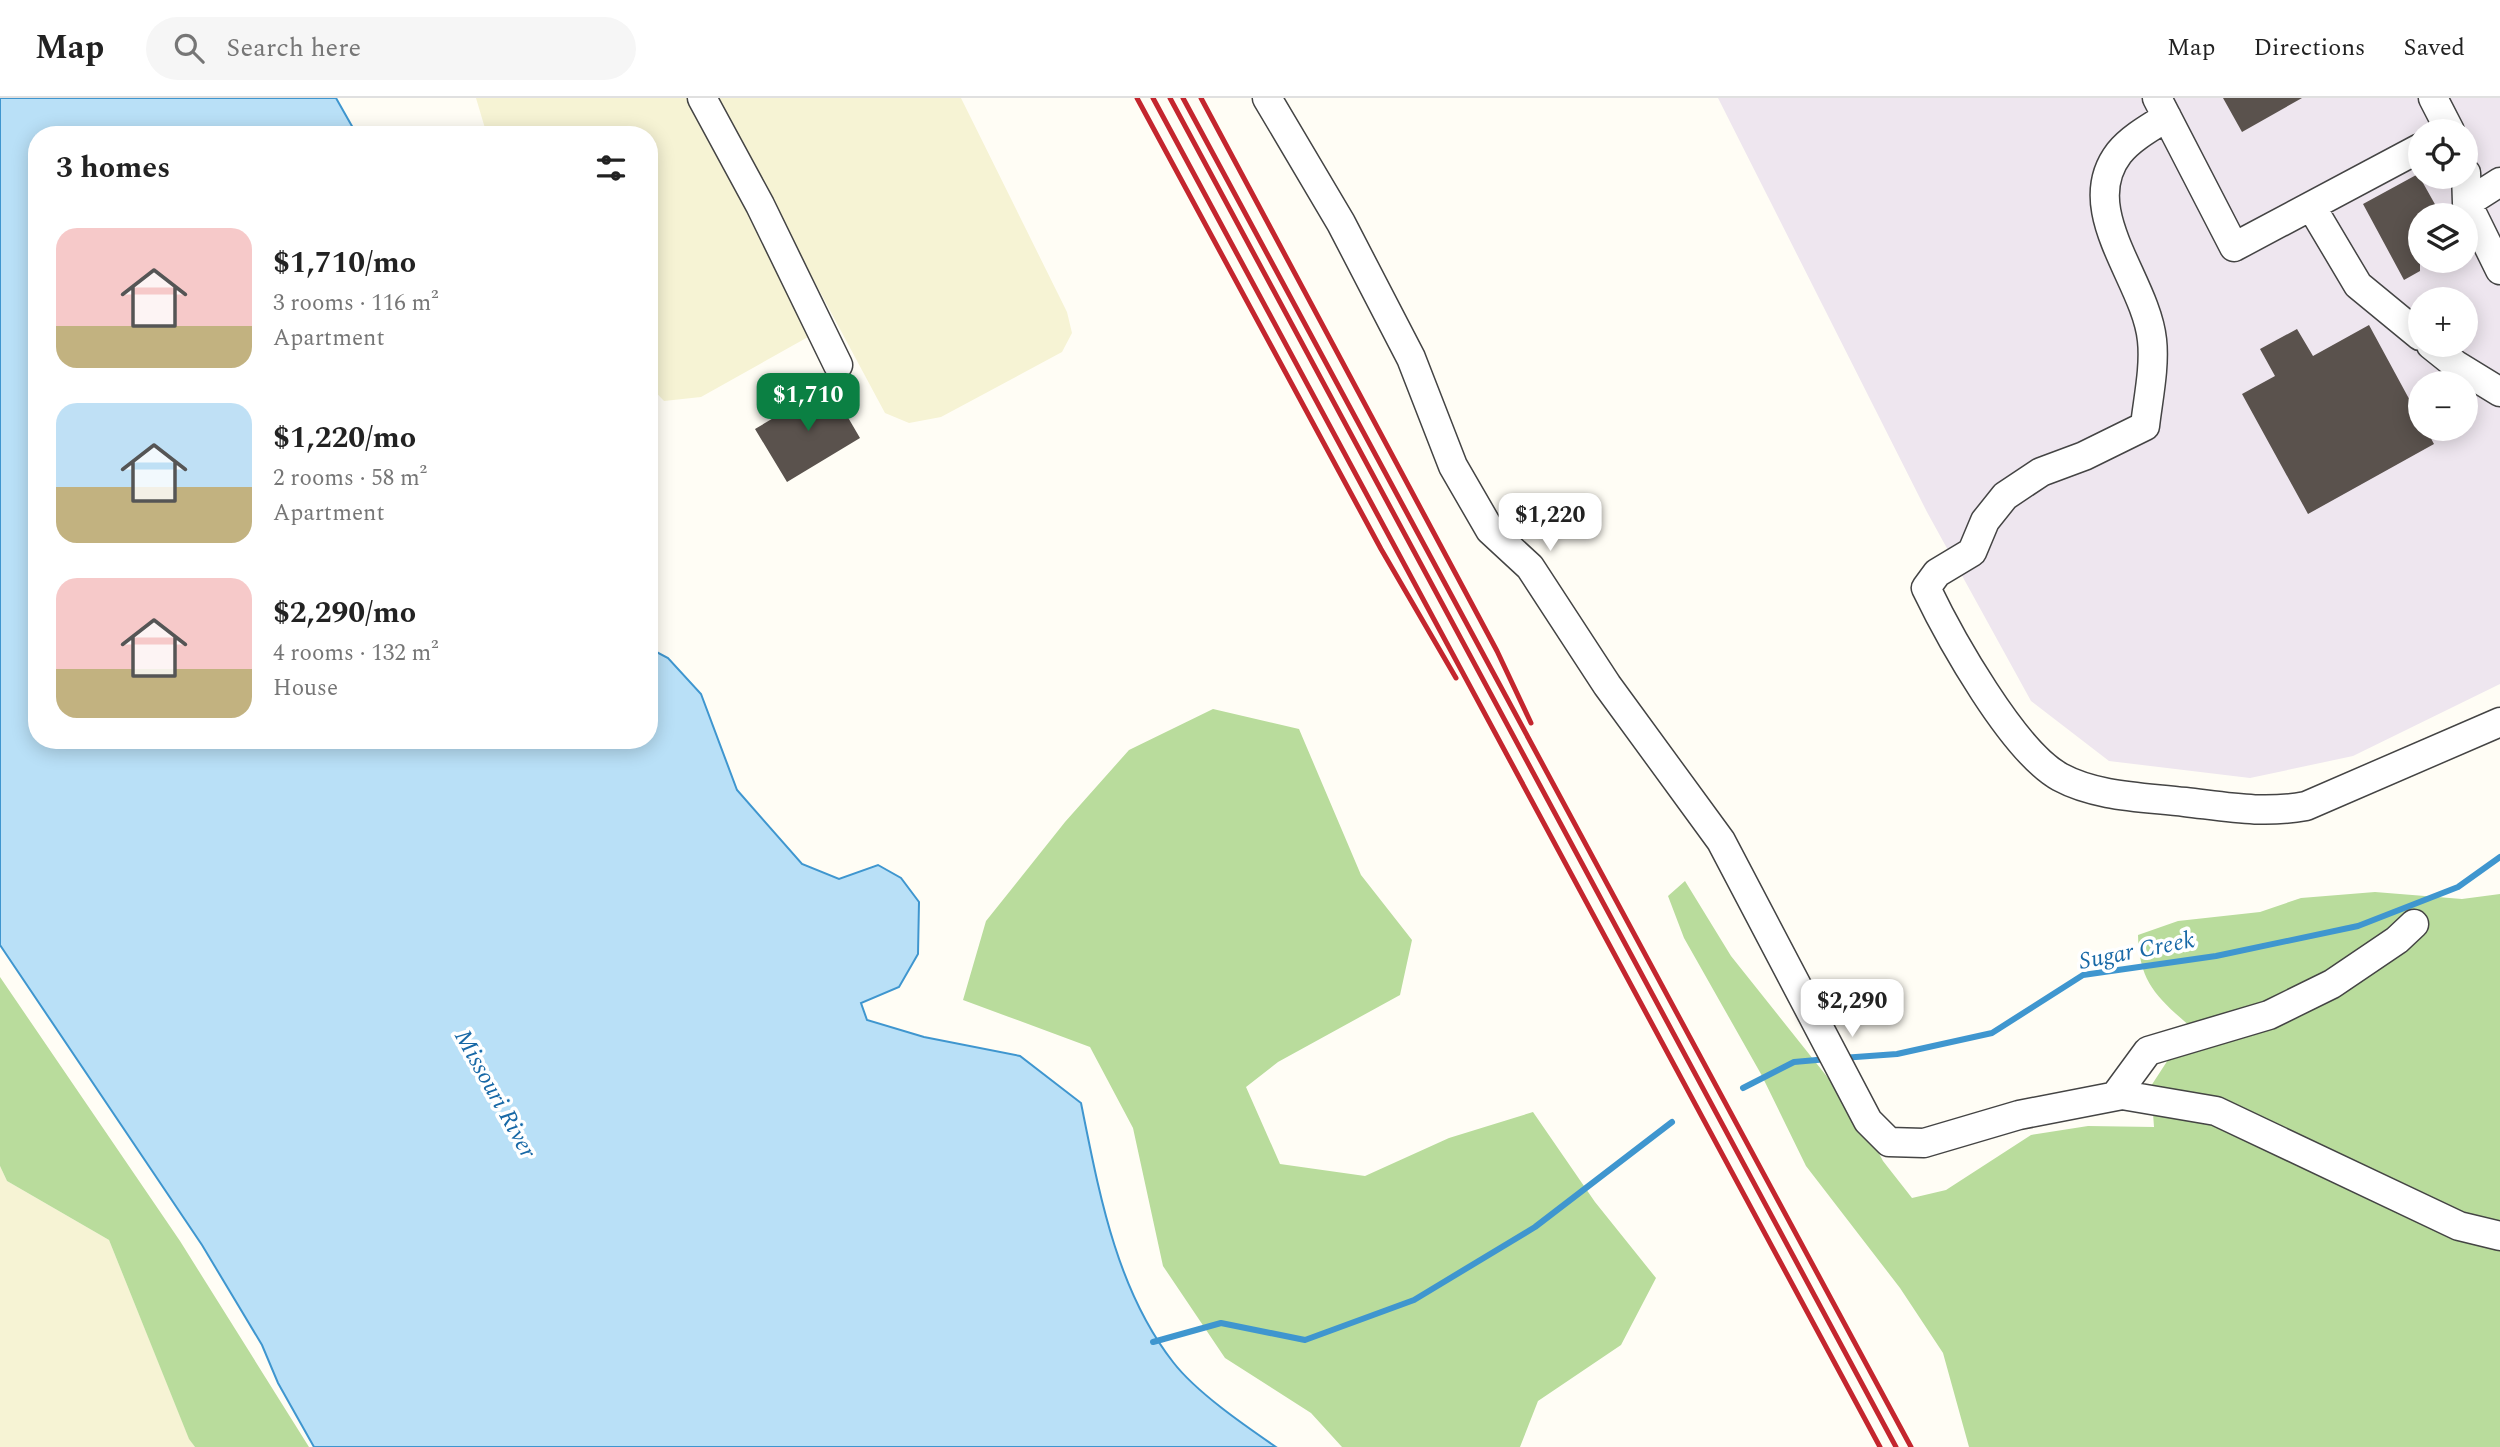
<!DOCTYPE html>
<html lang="en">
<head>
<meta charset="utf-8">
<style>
	:root { --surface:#fff; --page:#f6f6f6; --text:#222; --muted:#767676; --line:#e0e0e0; --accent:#0b8043 }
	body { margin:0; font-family:Spectral,serif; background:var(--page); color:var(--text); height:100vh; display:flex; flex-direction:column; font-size:26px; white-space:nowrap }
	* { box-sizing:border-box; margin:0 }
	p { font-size:23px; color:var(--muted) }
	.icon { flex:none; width:38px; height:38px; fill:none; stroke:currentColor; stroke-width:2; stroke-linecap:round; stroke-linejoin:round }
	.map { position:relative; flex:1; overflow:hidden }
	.drawer { position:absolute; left:28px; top:28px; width:630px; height:623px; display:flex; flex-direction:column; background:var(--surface); border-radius:28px; box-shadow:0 4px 18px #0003 }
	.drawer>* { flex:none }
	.tools { position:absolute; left:2408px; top:21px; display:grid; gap:14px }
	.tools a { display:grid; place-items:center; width:70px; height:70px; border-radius:50%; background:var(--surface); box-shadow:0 4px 18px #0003; font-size:35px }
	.price { position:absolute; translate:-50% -60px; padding:0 16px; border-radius:14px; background:#fff; color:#222; font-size:23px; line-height:46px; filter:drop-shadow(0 2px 4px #0008) }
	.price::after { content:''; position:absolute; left:50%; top:42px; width:21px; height:16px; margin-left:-10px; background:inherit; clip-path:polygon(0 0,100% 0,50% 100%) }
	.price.selected { background:var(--accent); color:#fff }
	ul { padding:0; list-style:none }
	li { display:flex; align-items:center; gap:21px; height:175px; padding:0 28px }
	li span { display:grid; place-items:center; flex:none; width:196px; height:140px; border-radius:21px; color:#555 }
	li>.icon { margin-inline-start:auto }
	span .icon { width:84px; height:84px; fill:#fffc; stroke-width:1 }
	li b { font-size:30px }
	h2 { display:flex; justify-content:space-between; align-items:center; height:84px; padding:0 28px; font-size:30px }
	header { display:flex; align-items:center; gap:42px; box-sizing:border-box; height:98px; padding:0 35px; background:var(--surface); border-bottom:2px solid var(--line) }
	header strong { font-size:33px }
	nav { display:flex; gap:38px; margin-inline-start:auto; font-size:24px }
	.search { width:490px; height:63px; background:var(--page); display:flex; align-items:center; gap:18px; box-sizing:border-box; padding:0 24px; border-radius:38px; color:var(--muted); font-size:26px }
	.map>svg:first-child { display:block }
	.industrial { fill:#eee6ef; fill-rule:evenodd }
	.farmland { fill:#f6f3d4 }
	.forest { fill:#b9dc9c }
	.water { fill:#b9e0f7; stroke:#3f96cf; stroke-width:2 }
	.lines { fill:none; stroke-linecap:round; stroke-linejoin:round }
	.stream { stroke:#3f96cf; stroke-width:6 }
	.building { fill:#5a524d }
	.minor-casing { stroke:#444; stroke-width:31 }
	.minor { stroke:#fff; stroke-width:28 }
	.rail { stroke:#c4262e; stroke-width:5 }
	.labels { text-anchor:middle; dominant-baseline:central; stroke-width:7; stroke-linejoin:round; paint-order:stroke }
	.water-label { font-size:24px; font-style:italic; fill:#1768a6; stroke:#fff }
</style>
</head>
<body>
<header>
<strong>Map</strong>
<div class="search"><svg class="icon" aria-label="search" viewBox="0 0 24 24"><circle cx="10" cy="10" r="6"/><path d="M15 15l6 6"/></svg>Search here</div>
<nav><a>Map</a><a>Directions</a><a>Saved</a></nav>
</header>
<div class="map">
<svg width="2500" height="1349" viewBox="0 0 2500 1349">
	<rect width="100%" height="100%" fill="#fffdf5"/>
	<!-- industrial -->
	<path class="industrial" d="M1718,0h782v586l-147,72 -103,22 -141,-17 -78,-60 -104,-189zM2420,33h46v46h-46zM2420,117h46v46h-46zM2420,201h46v46h-46zM2420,285h46v46h-46z"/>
	<!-- farmland -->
	<path class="farmland" d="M476,0h215l116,217 1,22 -107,60 -37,4 -15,-16v-250h-162z
		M716,0h245l106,214 5,21 -10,19 -121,65 -32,6 -24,-10z
		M0,1068l7,15 102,59 80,198 6,9h-195z"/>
	<!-- forest -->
	<path class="forest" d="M1213,611l86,20 62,146 51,65 -12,55 -122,67 -32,25 34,77 85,12 84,-38 84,-26 62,90 61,76 -35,67 -83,56 -18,46h-178l-31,-34 -86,-55 -62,-92 -30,-138 -43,-81 -127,-47 23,-79 79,-99 64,-72z
		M1685,783l46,75 129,162 23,43 29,37 34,-8 85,-55 57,-9 66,1 -3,-41 39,-60c-34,-29 -51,-45 -52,-91l40,-14 82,-9 41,-14 74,-6 87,7 38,-5v553h-531l-26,-94 -43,-65 -94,-122 -45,-92 -77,-136 -16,-42z
		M0,879l180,264 129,206h-114l-6,-8 -80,-199 -102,-59 -7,-15z"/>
	<!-- water -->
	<path class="water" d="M0,0h336l21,37h-320v605h612v-92l19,10 33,36 36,96 65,74 37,15 39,-14 23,13 18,24 -1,52 -19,33 -38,16 6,17 57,17 96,19 61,47c18,89 35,186 92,259 23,30 71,63 103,85h-962l-36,-64 -16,-38 -60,-100 -202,-300z"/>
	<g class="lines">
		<!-- stream -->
		<path class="stream" d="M1842,960l55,-4 95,-21 91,-58 133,-19 142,-30 100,-39 42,-30
			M1743,990l51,-26 34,-3
			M1153,1244l68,-19 84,17 109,-40 121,-73 137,-105"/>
	</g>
	<!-- building -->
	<path class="building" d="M2223,0h79l-60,34z
		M2418,76l23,41h-21v56l-16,9 -41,-76z
		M2369,227l51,94v10h6l8,15 -126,70 -66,-120 33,-18 -15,-27 37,-20 16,27z
		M829,287l31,53 -73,44 -32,-53z"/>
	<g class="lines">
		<!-- minor casing -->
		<g class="minor-casing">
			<path id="minor" d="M702,0l58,107 78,160
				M1267,0l74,125 70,135 42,108 37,64 40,37 77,118 114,156 147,280 21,21 35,1 95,-28 103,-20 94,16 243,115 41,10
				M2157,0l77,149 186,-99
				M2433,0l17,33
				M2167,19c-16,10 -36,21 -48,36 -44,57 27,127 33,187 3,27 -4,59 -7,86l-61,30 -43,16 -36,24 -20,25 -13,31 -35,21 -11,15c24,50 87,163 134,189 37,20 83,20 125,25 43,5 78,12 121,4l194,-84
				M2466,75l1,30
				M2500,84l-33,21 33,67
				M2311,108l47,79 62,51
				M2431,247l25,20 44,27
				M2115,998l33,-45 121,-36 63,-31 65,-44 17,-16"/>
		</g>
		<!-- minor -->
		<use href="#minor" class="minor"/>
		<!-- rail -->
		<path class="rail" d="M1137,0l244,451 75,129
			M1153,0l727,1349
			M1170,0l726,1349
			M1183,0l728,1349
			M1201,0l296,553 34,72"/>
	</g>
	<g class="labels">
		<!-- water labels -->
		<g class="water-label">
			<text transform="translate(2137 853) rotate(-11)">Sugar Creek</text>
			<text transform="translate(495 996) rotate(61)">Missouri River</text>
		</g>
	</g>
</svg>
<div class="tools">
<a><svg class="icon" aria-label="locate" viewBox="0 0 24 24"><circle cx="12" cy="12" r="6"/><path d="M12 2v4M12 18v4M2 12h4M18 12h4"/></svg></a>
<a><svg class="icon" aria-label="layers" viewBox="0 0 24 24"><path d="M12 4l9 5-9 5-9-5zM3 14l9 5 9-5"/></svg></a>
<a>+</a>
<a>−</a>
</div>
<b class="price selected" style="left:808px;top:335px">$1,710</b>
<b class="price" style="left:1550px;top:455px">$1,220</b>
<b class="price" style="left:1852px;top:941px">$2,290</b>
<section class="drawer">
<h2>3 homes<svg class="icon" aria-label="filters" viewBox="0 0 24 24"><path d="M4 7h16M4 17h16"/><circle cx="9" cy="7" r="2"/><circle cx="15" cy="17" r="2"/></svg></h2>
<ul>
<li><span style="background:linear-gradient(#f6c9c9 70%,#c2b280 0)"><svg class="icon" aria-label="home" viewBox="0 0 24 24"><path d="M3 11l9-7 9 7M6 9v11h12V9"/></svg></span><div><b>$1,710/mo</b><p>3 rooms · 116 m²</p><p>Apartment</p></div></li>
<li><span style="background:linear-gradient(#bfe0f5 60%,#c2b280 0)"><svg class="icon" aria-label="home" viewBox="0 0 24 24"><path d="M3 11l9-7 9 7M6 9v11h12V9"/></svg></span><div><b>$1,220/mo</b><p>2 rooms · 58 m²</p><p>Apartment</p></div></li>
<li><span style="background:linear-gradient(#f6c9c9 65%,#c2b280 0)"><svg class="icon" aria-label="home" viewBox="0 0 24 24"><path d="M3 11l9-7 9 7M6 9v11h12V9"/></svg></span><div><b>$2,290/mo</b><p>4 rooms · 132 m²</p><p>House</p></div></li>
</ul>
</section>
</div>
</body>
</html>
